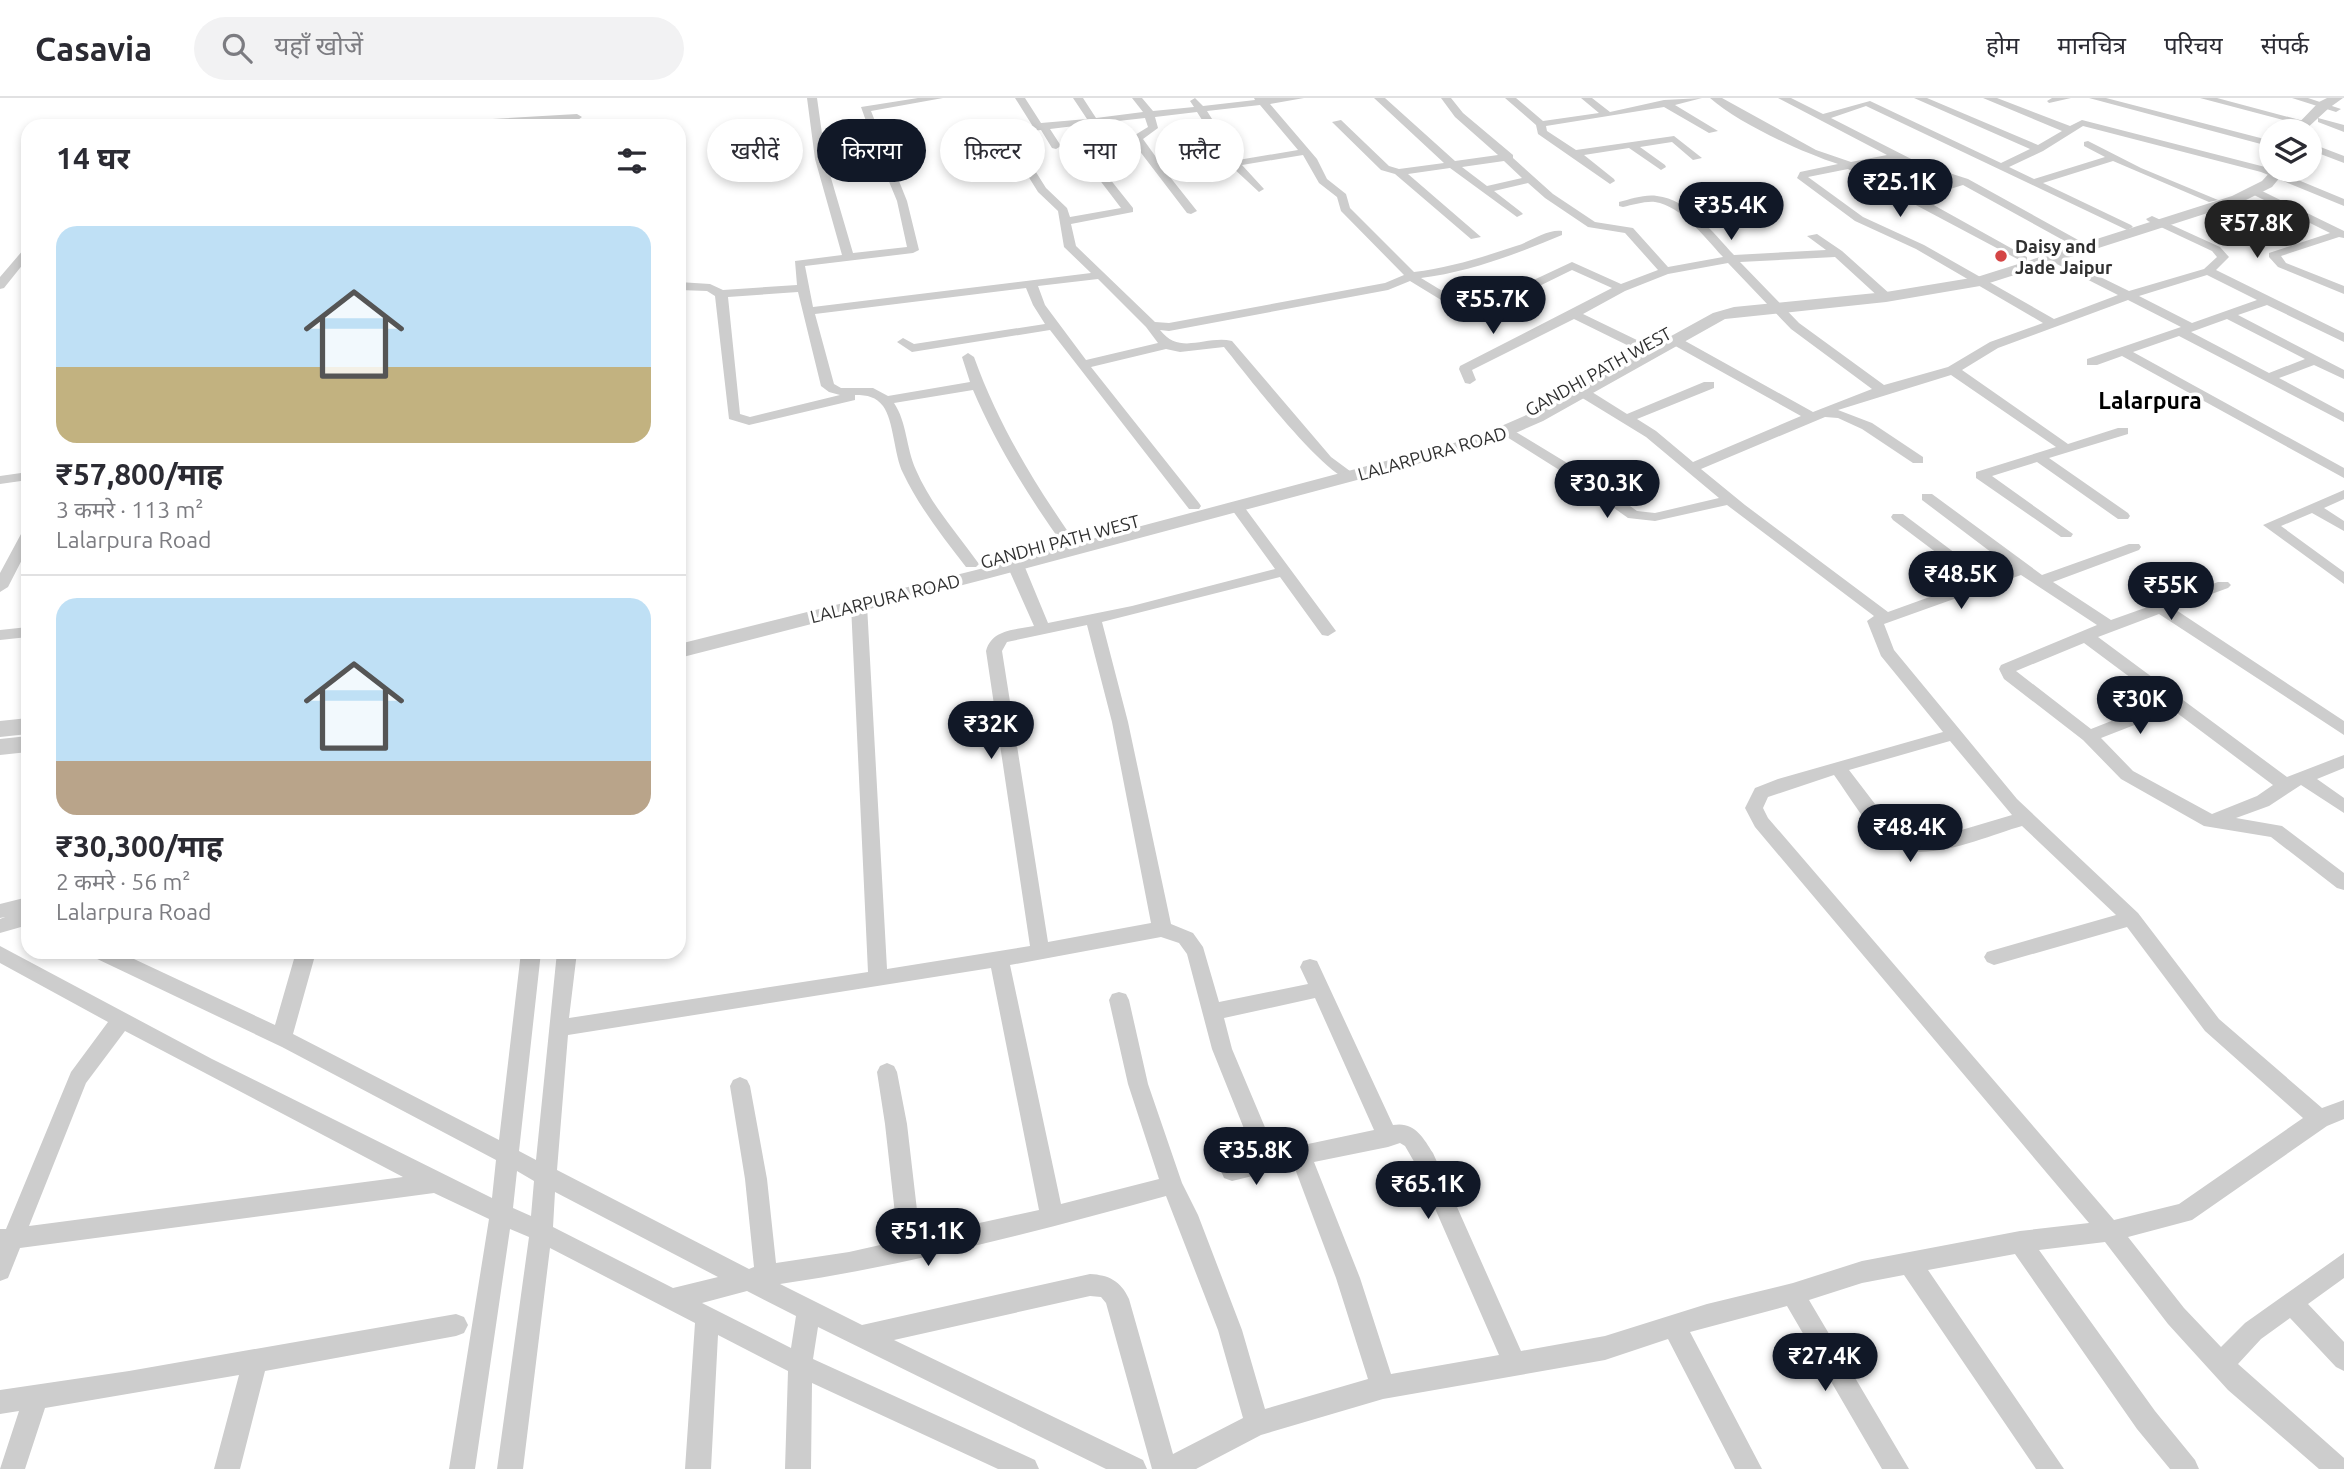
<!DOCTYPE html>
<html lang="hi">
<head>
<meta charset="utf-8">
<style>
	:root { --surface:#fff; --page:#f2f2f3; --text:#2b2b33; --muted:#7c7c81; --line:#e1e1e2; --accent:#111827 }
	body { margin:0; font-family:Ubuntu,"Noto Sans Devanagari",sans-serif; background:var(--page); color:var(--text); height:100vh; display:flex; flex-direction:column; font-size:26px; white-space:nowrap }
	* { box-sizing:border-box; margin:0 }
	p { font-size:23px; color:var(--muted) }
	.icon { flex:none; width:38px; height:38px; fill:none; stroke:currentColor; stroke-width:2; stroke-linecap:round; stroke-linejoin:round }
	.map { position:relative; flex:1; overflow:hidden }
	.sheet { position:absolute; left:21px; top:21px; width:665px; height:840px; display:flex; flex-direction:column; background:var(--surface); border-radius:21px; box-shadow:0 4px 10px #0003 }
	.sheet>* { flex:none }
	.guide { position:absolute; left:707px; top:21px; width:665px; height:63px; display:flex; gap:14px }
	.fabs { position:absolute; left:2259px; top:21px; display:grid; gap:14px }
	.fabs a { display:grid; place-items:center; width:63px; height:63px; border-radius:50%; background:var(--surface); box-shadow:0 4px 10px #0003; font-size:35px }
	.price { position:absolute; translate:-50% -60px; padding:0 16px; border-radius:24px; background:var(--accent); color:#fff; font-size:23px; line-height:46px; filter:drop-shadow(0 2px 4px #0008) }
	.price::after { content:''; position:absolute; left:50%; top:42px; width:21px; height:16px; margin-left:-10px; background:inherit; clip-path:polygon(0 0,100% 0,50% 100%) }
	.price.selected { background:#222; color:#fff }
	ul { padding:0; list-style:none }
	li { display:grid; align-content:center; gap:14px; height:371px; padding:0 35px }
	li+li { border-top:2px solid var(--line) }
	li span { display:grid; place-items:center; height:217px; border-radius:21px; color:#555 }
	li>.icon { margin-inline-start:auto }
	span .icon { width:126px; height:126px; fill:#fffc; stroke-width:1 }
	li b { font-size:30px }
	h2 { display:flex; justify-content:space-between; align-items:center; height:84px; padding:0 35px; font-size:30px }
	.pill { padding:0 24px; border-radius:32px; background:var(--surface); box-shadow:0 4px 10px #0003; font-size:24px; line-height:63px }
	.pill.selected { background:var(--accent); color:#fff }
	header { display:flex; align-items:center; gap:42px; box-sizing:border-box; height:98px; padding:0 35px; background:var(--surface); border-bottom:2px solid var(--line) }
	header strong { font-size:33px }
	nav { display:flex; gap:38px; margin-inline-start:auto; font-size:24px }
	.search { width:490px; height:63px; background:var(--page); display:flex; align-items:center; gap:18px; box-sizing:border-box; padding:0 24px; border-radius:38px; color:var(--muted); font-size:26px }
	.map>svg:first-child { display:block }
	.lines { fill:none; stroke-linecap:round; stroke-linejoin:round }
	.minor { fill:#cdcdcd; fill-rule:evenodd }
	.tertiary { fill:#cdcdcd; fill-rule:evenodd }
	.poi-dot { fill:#d44545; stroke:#fff; stroke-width:2.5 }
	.labels { text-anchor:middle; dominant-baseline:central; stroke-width:7; stroke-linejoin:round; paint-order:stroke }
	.far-poi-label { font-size:18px; font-weight:bold; fill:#303030; stroke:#fff; text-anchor:start }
	.far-street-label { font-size:18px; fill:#303030; stroke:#fff }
	.far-district-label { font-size:23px; font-weight:bold; fill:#000; stroke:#fff }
</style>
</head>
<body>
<header>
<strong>Casavia</strong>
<div class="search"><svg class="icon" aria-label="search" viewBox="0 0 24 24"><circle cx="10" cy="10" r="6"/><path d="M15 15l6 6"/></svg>यहाँ खोजें</div>
<nav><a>होम</a><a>मानचित्र</a><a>परिचय</a><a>संपर्क</a></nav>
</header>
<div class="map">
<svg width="2344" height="1371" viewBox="0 0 2344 1371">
	<rect width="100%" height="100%" fill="#fff"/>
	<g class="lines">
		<!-- minor -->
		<path class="minor" d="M807,0h10l8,57 51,-6 -15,-42 57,-9h25l-72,13 36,90 12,49 -6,3 -108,13 8,41 278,-34 -27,-26 -6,-36 -20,-19 -18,-29 5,-3 4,1 17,27 21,20 3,9 51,-9 -32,-42 5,-3 4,1 35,44v4l-62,12 5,22 79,76 14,1 216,-40 19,-8 -63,-64 -4,-14 -18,-14 -16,-28 -61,10 22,24 -5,3 -27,-25 -62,10 27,34 -6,3 -4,-1 -55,-72 3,-6 13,-8 -3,-9 -45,5 11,17 -5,3 -4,-1 -11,-18 -41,5 11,17 -5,3 -4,-1 -11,-18 -38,4 10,17 -5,3 -4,-1 -13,-21 1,-2 40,-5 -17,-27h10l16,25 46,-4 -14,-21h10l13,20 47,-6 -11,-14h10l11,13 41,-4 -4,-6 5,-3 8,8 52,-6 -1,-2h50l-34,6 47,55 10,20 19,15 4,14 64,64c35,-4 69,-15 102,-26 14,-4 31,-17 46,-15v4c-45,19 -93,37 -141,43l51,31 100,-47 49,22 37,-14 -33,-37 -37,-6 -43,-29 -17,-15 -34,8 27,21 2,2 -6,3 -67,-49 -42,6 73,63 -10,2 -76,-65 -14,-4 -49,-48 9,-2 48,46 10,3 45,-6 -70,-65h11l70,63 43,-6 -43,-38 -14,-19h10l12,15 50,42v3l40,36 42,28 38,6 35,39 55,-10c-17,-18 -41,-51 -68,-55 -10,-1 -22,3 -32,5l-4,-1v-4c12,-3 26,-8 38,-6 31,3 57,38 77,59l92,-5 -19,-14 10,-2 25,17 48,43v6h-8l-47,-43 -95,5 59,61 85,62 64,-18 42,-25 53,-19 -127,-74 -61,-28 -58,-43 3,-6 38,-8c-37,-12 -100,-41 -128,-66h12l94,52 35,12 36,-7 -109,-57h13l32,16 47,-13 131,62 29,-14 -116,-51h13l111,47 24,-14 -79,-33h14l73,28 12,-6 187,48 75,31v7l-83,-34 -178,-46 -40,25 -34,16 25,12 71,-22 -21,-11v-4l4,-1 53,27 77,32 -9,2 -96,-41 -70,22 88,42 2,2 -6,3 -261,-124 -35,12 90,46 47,15 121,67v4h-8l-118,-65 -42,13 106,59v4l-4,1 -175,-93 -40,8 55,40 61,28 130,74 64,-24 -79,-40v-4h8l82,40 75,-22 13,-12 -5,-6 -64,-30 -2,-2 6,-3 68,31 9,10 -13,13 128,63v9l-77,-37 -29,10 106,55v9l-30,-14 -35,13 65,35v9l-165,-86 -46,16 211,116v10l-222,-122 -25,9h-10v-6l94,-32 -53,-27 -130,48 -36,22 106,74 50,-16h10v6l-79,24 79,55 2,3 -2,3h-10l-81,-57 -45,14 81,58 -2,3h-10l-85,-59v-6l80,-25 -105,-72 -113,35 34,13 51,34v6h-10l-51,-34 -24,-11 -13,-1 -124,52 44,36 143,107 86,-31 -81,-61 -2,-3 2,-3h10l84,63 25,-9 -90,-68v-6h10l110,81 87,-31h10l2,3 -2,3 -86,32 58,38 107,-38h10l3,3 -3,3 -55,20 171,113v14l-185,-121 -61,23 189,140 57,-22v13l-27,11 27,19v15l-43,-28 -32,21 -33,12 46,8 62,47v17l-7,-2 -66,-51 -67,-11 -83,-47 -38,-39 -79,-61 -5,-10 2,-4 96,-40 -76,-50 -137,49 10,26 123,149 121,114 81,106 103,89 22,-8v19l-17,7 -135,94 -64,17 56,71 37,39 24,-24 99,-70v25l-36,26 36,38v29l-8,-4 -46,-49 -29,21 -23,25 106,94v11h-25l-91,-79 -60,-66 -63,-82 -66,8 116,161 40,49 4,9h-29l-33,-40 -122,-175 -87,16 136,199h-28l-132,-194 -42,8 -53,17 100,169h-27l-95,-163 -97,26 72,137h-27l-67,-130 -63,21 -222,39 -122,36 -65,34h-44l-46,-166 -5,-6 -11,-1 -196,44 249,120 4,9h-41l-288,-142 -5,32 222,101 4,9h-41l-186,-86 -1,86h-26l3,-98 -70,-36 -7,134h-26l10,-146 -145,-75 -27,221h-26l32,-232 -19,-8 -35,240h-26l40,-250 -55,-26 -414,55 -12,30 -8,3v-52h6l65,-157 37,-50 -108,-59v-17l212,113 280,139 4,-38 -214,-113 -189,-90 -3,-5h29l156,73 21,-73h20l-23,82 206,106 22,-188h20l-22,199 17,9 21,-208h20l-8,66 299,-46 -17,-367 3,-3h10l3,3 20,364 143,-23 -44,-295c6,-22 29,-21 48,-25l-32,-72 7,-5 5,2 10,14 24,58 84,-17 143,-37 -45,-62 7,-4 5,1 94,127 -8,5 -6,-1 -42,-58 -178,45 26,100 43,202 22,9 10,14 16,55 89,-18 -8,-17 3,-6 7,-2 7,2 76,164c21,-4 30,12 40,28l88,198 84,-15 102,-32 86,-21 69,-22 158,-30 69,-8 -334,-396 -10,-19 10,-20 23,-9 165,-47 -62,-76 -14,-35 7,-5 -147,-111 -72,16 -27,-3 -56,-40 -73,-46 2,-3h10l71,43 55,39 18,2 64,-15 -73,-61 -80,-49v-6h10l51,32 77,-32h10v6l-77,31 19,12 37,31 108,-46 -131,-73v-6h8l135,75 59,-23 -81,-60 -63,-66 -60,11 -43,17 -42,23 58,28v6h-8l-59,-29 -102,51 4,10 -6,4 -5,-1 -6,-14 1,-3 152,-78 -40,-18 -94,46 -9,1 -59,-36 -22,9 -219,41 -9,-1c20,26 46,5 72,11l99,116 23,17v6c-24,5 -111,-110 -130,-133l-44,5 -14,-3 -75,18 108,136 2,3 -2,3h-10l-139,-179 -138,22 -15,-10 6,-4 11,6 131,-20 -12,-19 -7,-17 -211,26 19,70 7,4h32l15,8 82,-14 -8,-25 6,-4 6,4c24,67 59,124 99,182l-2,3h-10c-34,-48 -65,-98 -88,-152l-79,13c13,19 12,45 22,67 15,35 41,63 63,94l-3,3h-10c-23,-30 -47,-60 -63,-94 -9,-18 -9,-52 -20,-67 -7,-9 -15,-11 -28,-11v5l-106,25 -20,-6 -14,-123 -8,-5 -28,-1v-8l31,2 13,6 74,-5 -2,-24 47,-6 -27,-96zM1260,7l38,45 -60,10 -31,-49zM1197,14l31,49 -62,10 -23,-32 15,-11 -3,-11zM878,57l19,46 10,46 -54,6 -27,-92zM1896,61l17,9 40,13 -40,13 -53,-28zM1504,63l18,17 -35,8 -25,-19zM2207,177l50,25 -65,23 -53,-27zM1098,181l48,48 12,16 -72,17 -41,-55 -7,-19zM798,194l23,94 8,6 11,3 -90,22 -10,-3 -12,-117zM2227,221l78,40 -36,14 -78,-41zM1087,527l25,97 39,201 -103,19 -46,-291 5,-9zM2084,545l78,58 -71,28 -75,-58zM2173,612l100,75 -16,11 -45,18 -79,-43 -32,-33zM1950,643l62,74 -64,19 -39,4 -24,-21 -36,-47zM1834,677c17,23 33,54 58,70 33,20 97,-10 130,-19l94,89 -129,37 -3,5 3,5 7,3 133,-38 78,104 98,87 -124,86 -65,16 -346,-402 -5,-10 5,-11zM1161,839l18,6 8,11 25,95 43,107 -31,8 -3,7 3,7 8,3 62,-15 42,112 32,101 -103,30 -23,-79 -44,-115 -16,-32 -34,-99 -19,-84 -3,-6 -7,-2 -7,2 -3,6 19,84 31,95 -98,25 -51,-239zM991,870l48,242 -119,26 -13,-112 -10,-52 -3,-6 -7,-3 -7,3 -3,6 8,52 13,117 -49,11 -73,11 -9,-84 -17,-93 -3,-6 -7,-3 -7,3 -3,6 15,93 9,88 -5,2 -192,-99 11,-135zM1315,900l59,132 -99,21 -43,-102 -8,-31zM125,933l278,146 -374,49 57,-143zM1400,1045l5,3 11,19 83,190 -108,19 -31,-96 -46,-116 74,-15zM517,1073l17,10 -3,35 -18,-8zM555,1094l163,85 -45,11 -120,-61zM1166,1098l52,134 25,88 -70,36 -44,-155c-8,-18 -20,-24 -39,-25l-228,51 -82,-41c131,-19 259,-53 386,-88zM747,1193l49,25 -5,32 -89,-45z
			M1505,0h11l27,23 56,-8 -18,-15h11l18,14 54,-12 38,-2 -27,7 43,26 -9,2 -45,-26 -118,19 1,5 29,19 98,-14 28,22 -9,2 -21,-18 -32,5 25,18 1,2 -5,3 -32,-22 -45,7 30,24 1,2 -5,3 -72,-50 -2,-9z
			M2052,0h19l-22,5 -2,-2z
			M2089,0h17l166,43v6z
			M2200,0h17l94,25 -5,3z
			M2292,0h16l33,11 -5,3z
			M577,16l5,3 -11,8 -154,1 5,-3z
			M2318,20l26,7v7l-26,-10z
			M2310,45l34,13v7l-34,-13z
			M2252,92h8l84,41v7l-5,-1 -58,19 5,7 58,23v8l-66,-27 -9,-10v-4l61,-20 -78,-39z
			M28,150v10l-24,30 -4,1v-12l24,-28z
			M28,374v8l-28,4v-8z
			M2344,392v9l-20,9 20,13v10l-32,-18 -31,13 63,46v12l-81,-59z
			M28,432v18l-20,39 -8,5v-19l21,-39z
			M28,529v10l-28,3v-10z
			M28,799v28l-28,8v-14l5,-2 -5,1v-14z
			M456,1216l8,3 4,8 -4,8 -8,3 -191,35 -25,98h-26l25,-94 -194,33 -20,61h-25l19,-58 -19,3v-24l129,-19z"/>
		<!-- tertiary -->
		<path class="tertiary" d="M2327,0h16l-14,10 -25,23h-13l28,-29z
			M2272,72h14l-14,17 -30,15 -262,84 -94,16 -161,17 -182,102 -55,24 -502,134 -307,79v-14l297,-74 500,-133 55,-24 182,-100 21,-6 152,-15 91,-15 255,-81 30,-15z
			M28,620v16l-28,3v-16z
			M28,638v16l-28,3v-16z"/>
	</g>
	<!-- markers -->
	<circle class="poi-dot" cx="2001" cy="158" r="7"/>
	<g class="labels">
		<!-- far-poi labels -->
		<g class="far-poi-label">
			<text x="2015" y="148">Daisy and<tspan x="2015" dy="21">Jade Jaipur</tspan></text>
		</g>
		<!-- far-street labels -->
		<g class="far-street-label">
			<text transform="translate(1598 273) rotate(-29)">GANDHI PATH WEST</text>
			<text transform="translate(1432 355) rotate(-16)">LALARPURA ROAD</text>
			<text transform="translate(1060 443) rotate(-15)">GANDHI PATH WEST</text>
			<text transform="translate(885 500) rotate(-14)">LALARPURA ROAD</text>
		</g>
		<!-- far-district labels -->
		<g class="far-district-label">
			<text x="2150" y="302">Lalarpura</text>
		</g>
	</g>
</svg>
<div class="fabs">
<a><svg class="icon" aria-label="layers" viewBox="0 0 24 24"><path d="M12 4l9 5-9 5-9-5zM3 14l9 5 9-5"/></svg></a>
</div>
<b class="price" style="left:1900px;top:121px">₹25.1K</b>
<b class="price" style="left:1731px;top:144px">₹35.4K</b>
<b class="price selected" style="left:2257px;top:162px">₹57.8K</b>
<b class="price" style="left:1493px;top:238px">₹55.7K</b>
<b class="price" style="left:1607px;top:422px">₹30.3K</b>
<b class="price" style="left:1961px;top:513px">₹48.5K</b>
<b class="price" style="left:2171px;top:524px">₹55K</b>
<b class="price" style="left:2140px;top:638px">₹30K</b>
<b class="price" style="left:991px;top:663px">₹32K</b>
<b class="price" style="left:1910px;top:766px">₹48.4K</b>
<b class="price" style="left:1256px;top:1089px">₹35.8K</b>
<b class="price" style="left:1428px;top:1123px">₹65.1K</b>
<b class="price" style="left:928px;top:1170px">₹51.1K</b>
<b class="price" style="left:1825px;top:1295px">₹27.4K</b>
<div class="guide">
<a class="pill">खरीदें</a>
<a class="pill selected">किराया</a>
<a class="pill">फ़िल्टर</a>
<a class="pill">नया</a>
<a class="pill">फ़्लैट</a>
</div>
<section class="sheet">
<h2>14 घर<svg class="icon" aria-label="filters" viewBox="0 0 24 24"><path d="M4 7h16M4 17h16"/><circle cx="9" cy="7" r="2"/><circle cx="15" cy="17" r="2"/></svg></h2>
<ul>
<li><span style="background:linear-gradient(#bfe0f5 65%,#c2b280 0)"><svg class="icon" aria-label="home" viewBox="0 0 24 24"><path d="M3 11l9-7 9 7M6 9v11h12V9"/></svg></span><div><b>₹57,800/माह</b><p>3 कमरे · 113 m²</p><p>Lalarpura Road</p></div></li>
<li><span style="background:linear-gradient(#bfe0f5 75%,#b9a48a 0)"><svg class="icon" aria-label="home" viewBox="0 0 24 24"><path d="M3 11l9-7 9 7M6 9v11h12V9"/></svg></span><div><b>₹30,300/माह</b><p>2 कमरे · 56 m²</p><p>Lalarpura Road</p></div></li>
</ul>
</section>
</div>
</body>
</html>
